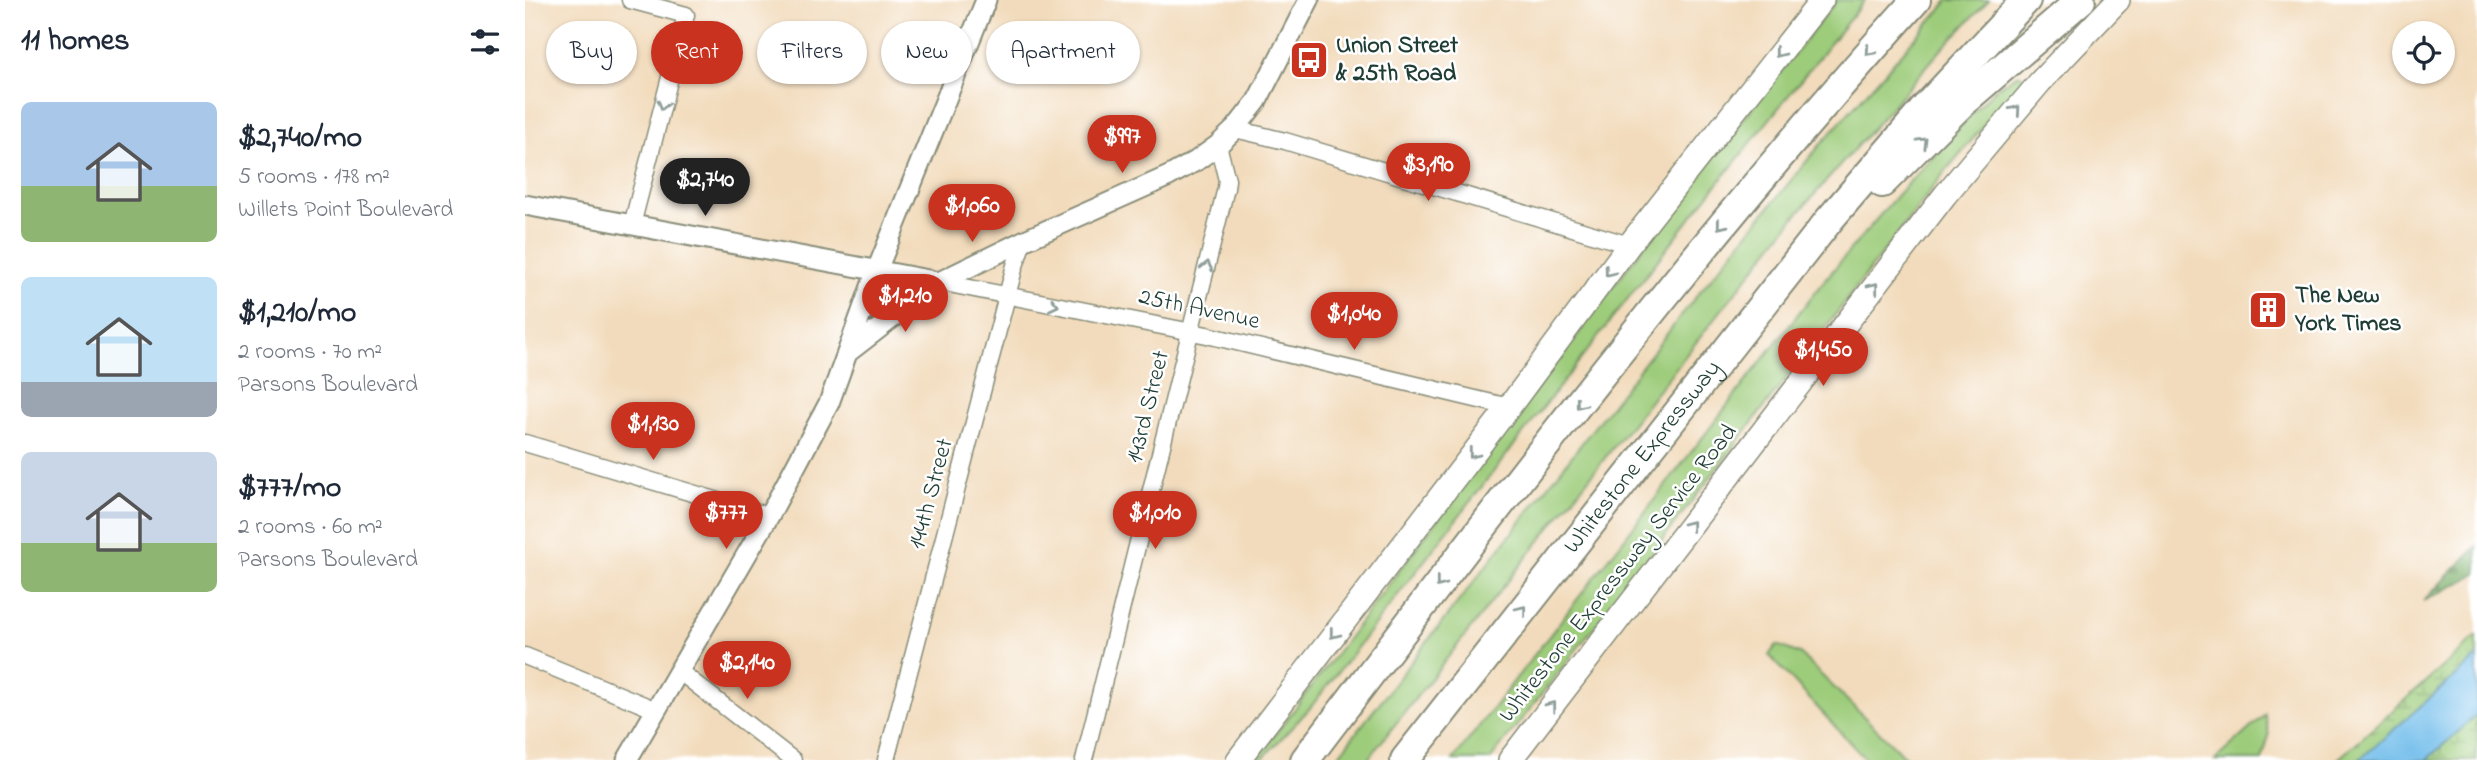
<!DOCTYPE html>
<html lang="en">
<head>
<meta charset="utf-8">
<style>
	:root { --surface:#fff; --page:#f6f6f7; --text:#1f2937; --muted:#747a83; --accent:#c8321e }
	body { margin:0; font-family:"Indie Flower",sans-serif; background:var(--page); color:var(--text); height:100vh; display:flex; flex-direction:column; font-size:26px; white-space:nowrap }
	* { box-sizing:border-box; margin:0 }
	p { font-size:23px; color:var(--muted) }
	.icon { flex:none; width:38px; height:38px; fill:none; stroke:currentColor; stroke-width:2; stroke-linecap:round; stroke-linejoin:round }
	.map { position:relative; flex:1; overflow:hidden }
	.sheet { display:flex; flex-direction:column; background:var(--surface); width:525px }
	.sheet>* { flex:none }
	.hud { position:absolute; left:21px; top:21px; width:665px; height:63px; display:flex; gap:14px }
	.fabs { position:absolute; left:1867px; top:21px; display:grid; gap:14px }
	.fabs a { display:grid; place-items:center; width:63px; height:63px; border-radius:50%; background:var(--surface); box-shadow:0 2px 5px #0004; font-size:35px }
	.price { position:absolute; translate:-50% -60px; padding:0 16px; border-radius:24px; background:var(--accent); color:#fff; font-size:23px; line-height:46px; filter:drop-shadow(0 2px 4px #0008) }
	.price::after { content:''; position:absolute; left:50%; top:42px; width:21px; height:16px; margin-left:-10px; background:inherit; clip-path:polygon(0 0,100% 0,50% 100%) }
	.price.on { background:#222; color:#fff }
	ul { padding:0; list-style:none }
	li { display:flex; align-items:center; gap:21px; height:175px; padding:0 21px }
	li span { display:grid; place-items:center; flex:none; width:196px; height:140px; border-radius:10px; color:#555 }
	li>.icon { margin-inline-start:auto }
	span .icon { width:84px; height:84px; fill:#fffc; stroke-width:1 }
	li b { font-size:30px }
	h2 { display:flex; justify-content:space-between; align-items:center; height:84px; padding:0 21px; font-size:30px }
	.chip { padding:0 24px; border-radius:32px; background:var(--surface); box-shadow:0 2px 5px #0004; font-size:24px; line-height:63px }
	.chip.on { background:var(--accent); color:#fff }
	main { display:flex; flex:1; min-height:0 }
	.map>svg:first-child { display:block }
	.grass { fill:#9dcc7a; stroke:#5e8457; stroke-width:2 }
	.forest { fill:url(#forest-firs); stroke:#4e764f; stroke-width:2 }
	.wetland { fill:url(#wetland-marsh); stroke:#5e8457; stroke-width:2 }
	.water { fill:#72bdeb; stroke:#487d90; stroke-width:2 }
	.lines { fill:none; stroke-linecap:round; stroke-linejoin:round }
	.minor-casing { stroke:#888c78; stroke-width:19 }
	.tertiary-casing { stroke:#888c78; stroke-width:23 }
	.secondary-casing { stroke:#888c78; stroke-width:26 }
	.motorway-casing { stroke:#888c78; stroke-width:32 }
	.minor { stroke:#fff; stroke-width:16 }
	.tertiary { stroke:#fff; stroke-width:19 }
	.secondary { stroke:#fff; stroke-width:23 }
	.motorway { stroke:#fff; stroke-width:28 }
	.oneway { stroke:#8f9e9a }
	.labels { text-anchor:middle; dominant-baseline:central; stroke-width:5; stroke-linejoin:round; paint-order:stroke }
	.poi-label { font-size:24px; font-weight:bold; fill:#1f3d34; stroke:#fff; text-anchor:start }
	.street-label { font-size:24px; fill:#1f3d34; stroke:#fff }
</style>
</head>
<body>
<main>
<section class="sheet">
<h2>11 homes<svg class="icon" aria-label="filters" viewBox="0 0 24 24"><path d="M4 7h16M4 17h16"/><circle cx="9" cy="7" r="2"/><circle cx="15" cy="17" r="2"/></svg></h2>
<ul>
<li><span style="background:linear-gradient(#a9c7e8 60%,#8fb573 0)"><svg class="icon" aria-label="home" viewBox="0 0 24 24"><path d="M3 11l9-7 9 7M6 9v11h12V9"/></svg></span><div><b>$2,740/mo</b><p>5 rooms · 178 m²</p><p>Willets Point Boulevard</p></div></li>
<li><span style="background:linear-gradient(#bfe0f5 75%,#9aa5b1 0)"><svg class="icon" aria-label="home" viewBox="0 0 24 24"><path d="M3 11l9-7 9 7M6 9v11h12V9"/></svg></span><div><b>$1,210/mo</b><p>2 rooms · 70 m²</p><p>Parsons Boulevard</p></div></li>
<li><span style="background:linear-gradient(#c9d6e8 65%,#8fb573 0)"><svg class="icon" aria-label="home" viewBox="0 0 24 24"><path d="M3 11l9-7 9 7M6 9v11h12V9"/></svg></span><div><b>$777/mo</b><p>2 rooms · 60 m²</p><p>Parsons Boulevard</p></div></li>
</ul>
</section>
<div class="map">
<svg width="1952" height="760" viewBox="0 0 1952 760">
	<defs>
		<pattern id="forest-firs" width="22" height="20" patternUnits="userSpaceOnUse" patternTransform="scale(1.75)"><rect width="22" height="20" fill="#7eb06a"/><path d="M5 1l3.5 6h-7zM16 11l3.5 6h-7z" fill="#679058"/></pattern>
		<pattern id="wetland-marsh" width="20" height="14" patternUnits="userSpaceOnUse" patternTransform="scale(1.75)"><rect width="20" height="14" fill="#9dcc7a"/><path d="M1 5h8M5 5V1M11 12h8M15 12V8" fill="none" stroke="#7fa765"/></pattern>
	</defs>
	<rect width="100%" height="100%" fill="#fff"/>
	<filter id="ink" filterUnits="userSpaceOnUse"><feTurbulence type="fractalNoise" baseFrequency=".0143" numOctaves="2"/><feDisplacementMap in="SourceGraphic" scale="14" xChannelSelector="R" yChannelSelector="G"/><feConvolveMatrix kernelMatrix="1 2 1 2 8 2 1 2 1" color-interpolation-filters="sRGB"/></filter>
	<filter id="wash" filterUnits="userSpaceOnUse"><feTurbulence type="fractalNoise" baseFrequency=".00686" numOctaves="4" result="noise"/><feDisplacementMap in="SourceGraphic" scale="28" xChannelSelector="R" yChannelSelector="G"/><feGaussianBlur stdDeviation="1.57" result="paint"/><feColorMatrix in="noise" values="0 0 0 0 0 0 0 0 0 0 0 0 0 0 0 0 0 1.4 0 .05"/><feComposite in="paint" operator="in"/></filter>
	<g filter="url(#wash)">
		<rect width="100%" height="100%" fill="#f2dbbc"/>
		<!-- grass -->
		<path class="grass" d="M1312,0h28l-173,216 -382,492 -49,52h-5l388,-514z
			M1424,0h40l-48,50 -147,168 -427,542h-32l363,-466 122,-149z
			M1493,74l7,4 -77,90 -289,376 -169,216h-37l366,-473 79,-93 96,-104z
			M1252,645l23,9 108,106h-42l-97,-105z
			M1740,715l4,20 -7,25h-47z"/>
		<!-- forest -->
		<path class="forest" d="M1952,546v28l-54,27z"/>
		<!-- wetland -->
		<path class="wetland" d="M1952,636v21l-118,103h-22z
			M1952,715v45h-51z"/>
		<!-- water -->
		<path class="water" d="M1952,657v58l-51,45h-67z"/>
	</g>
	<g filter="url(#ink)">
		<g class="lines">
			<!-- minor casing -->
			<g class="minor-casing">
				<path id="minor" d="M105,0l56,15 -54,210
					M710,129l50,12 344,104
					M414,282l268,53 302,72
					M0,443l244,73
					M0,656l131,54
					M154,671l114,89
					M361,760l128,-491 9,-28
					M559,760l142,-572 1,-8 -9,-35"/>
			</g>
			<!-- tertiary casing -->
			<g class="tertiary-casing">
				<path id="tertiary" d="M0,205l414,77
					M322,353l92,-71 84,-41 146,-65 27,-15 22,-16 17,-16 22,-28 52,-101
					M102,760l142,-244 60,-113 48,-133 109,-270"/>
			</g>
			<!-- secondary casing -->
			<g class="secondary-casing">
				<path id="secondary" d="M713,760l271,-353 120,-162 193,-245
					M985,760l435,-565 95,-113 78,-82"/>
			</g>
			<!-- motorway casing -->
			<g class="motorway-casing">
				<g id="motorway">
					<path d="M1357,183l81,-81 118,-102"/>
					<path d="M780,760c196,-259 393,-518 611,-760"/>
					<path id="s1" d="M880,760l425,-541 96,-112 100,-107"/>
				</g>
			</g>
			<!-- minor -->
			<use href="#minor" class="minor"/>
			<!-- tertiary -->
			<use href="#tertiary" class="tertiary"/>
			<!-- secondary -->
			<use href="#secondary" class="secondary"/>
			<!-- motorway -->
			<use href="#motorway" class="motorway"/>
		</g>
		<!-- one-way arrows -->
		<defs><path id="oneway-chevron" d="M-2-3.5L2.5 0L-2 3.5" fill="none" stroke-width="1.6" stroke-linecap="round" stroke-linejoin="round" transform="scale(1.75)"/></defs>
		<g class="oneway">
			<use href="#oneway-chevron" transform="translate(1345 51) rotate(132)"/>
			<use href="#oneway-chevron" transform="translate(1254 53) rotate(128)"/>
			<use href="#oneway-chevron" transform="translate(138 105) rotate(105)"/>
			<use href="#oneway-chevron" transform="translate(1491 110) rotate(-49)"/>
			<use href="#oneway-chevron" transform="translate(1398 142) rotate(-45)"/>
			<use href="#oneway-chevron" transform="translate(1196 225) rotate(129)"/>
			<use href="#oneway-chevron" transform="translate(682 266) rotate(-77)"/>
			<use href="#oneway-chevron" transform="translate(1084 272) rotate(127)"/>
			<use href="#oneway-chevron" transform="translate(1349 287) rotate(-52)"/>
			<use href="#oneway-chevron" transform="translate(529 305) rotate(12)"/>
			<use href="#oneway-chevron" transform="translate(1055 404) rotate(128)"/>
			<use href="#oneway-chevron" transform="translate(948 454) rotate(128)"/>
			<use href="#oneway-chevron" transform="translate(1165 525) rotate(-52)"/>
			<use href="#oneway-chevron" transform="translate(915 583) rotate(128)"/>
			<use href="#oneway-chevron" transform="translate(997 610) rotate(-52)"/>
			<use href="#oneway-chevron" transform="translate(809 634) rotate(128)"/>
			<use href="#oneway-chevron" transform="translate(1026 706) rotate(-53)"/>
		</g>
	</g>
	<!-- icons -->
	<defs>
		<g id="bus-square" transform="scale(2.0125)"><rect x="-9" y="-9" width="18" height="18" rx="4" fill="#c8321e" stroke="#fff"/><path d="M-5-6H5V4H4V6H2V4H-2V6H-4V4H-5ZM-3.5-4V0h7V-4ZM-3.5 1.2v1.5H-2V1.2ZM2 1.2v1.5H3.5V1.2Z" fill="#fff"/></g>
		<g id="building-square" transform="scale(2.0125)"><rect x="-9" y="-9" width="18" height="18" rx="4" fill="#c8321e" stroke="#fff"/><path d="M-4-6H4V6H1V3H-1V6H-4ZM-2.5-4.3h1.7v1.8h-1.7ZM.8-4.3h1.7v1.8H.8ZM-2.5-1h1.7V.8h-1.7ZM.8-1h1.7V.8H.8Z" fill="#fff"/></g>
	</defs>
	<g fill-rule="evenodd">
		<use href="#bus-square" x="784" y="60"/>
		<use href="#building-square" x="1743" y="310"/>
	</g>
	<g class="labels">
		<!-- poi labels -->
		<g class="poi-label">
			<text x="811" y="46">Union Street<tspan x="811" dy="28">&amp; 25th Road</tspan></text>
			<text x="1770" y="296">The New<tspan x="1770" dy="28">York Times</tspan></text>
		</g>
		<!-- street labels -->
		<g class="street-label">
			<text transform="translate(674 310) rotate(12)">25th Avenue</text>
			<text transform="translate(624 407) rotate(-76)">143rd Street</text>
			<text stroke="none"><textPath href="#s1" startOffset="385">Whitestone Expressway</textPath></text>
			<text transform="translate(407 494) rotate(-75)">144th Street</text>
			<text transform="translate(1094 574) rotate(-52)">Whitestone Expressway Service Road</text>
		</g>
	</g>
</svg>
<div class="fabs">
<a><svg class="icon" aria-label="locate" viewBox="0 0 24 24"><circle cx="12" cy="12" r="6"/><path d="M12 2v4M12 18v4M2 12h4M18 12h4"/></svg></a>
</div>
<b class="price" style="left:597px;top:175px">$997</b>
<b class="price" style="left:903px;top:203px">$3,190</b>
<b class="price on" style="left:180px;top:218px">$2,740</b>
<b class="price" style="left:447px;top:244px">$1,060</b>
<b class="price" style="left:380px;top:334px">$1,210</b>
<b class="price" style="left:829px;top:352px">$1,040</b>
<b class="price" style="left:1298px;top:388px">$1,450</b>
<b class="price" style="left:128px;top:462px">$1,130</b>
<b class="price" style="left:201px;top:551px">$777</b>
<b class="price" style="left:630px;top:551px">$1,010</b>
<b class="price" style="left:222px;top:701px">$2,140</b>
<div class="hud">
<a class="chip">Buy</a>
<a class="chip on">Rent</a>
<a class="chip">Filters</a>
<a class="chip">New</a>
<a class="chip">Apartment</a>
</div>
</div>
</main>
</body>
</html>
